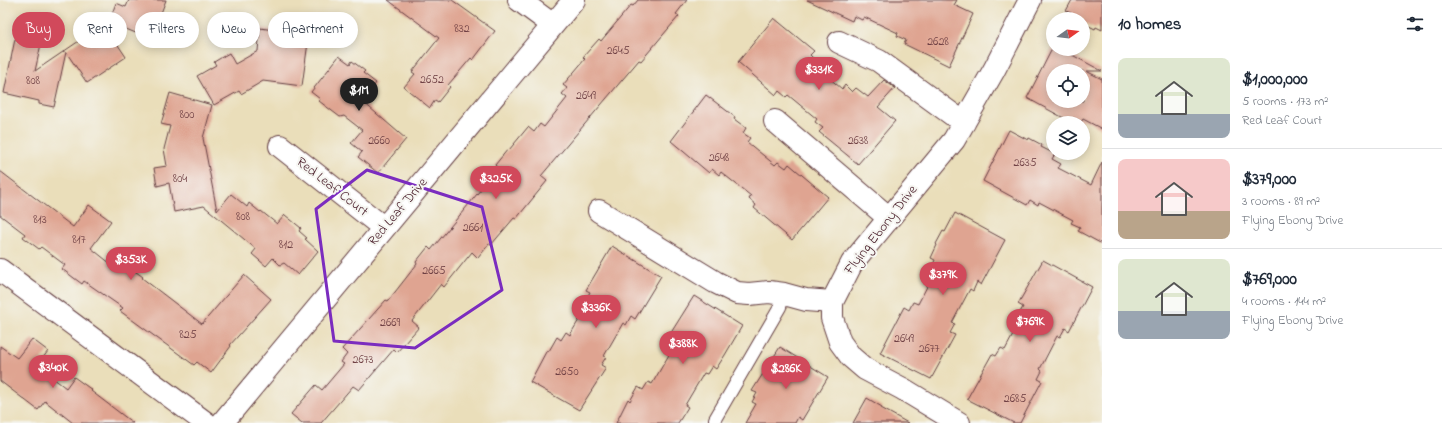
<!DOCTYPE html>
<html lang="en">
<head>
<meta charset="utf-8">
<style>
	:root { --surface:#fff; --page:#f2f2f3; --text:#1f2937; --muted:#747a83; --line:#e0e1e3; --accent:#d1495b }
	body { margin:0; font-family:"Indie Flower",sans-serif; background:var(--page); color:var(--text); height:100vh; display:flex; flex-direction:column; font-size:15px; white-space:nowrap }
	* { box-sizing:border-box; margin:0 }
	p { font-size:13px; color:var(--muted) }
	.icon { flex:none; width:22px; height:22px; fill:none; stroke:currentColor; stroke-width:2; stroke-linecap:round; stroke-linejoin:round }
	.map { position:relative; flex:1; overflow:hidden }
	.details { display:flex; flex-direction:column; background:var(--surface); width:340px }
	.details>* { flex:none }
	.guide { position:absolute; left:12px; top:12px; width:380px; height:36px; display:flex; gap:8px }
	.needle { width:26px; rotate:76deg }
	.fabs { position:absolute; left:1046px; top:12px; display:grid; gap:8px }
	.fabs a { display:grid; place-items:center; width:44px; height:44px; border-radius:50%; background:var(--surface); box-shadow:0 2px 10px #0003; font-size:20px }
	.price { position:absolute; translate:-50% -34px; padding:0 9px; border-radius:14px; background:var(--accent); color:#fff; font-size:13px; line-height:26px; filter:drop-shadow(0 1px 2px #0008) }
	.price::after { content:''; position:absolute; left:50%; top:24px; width:12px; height:9px; margin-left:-6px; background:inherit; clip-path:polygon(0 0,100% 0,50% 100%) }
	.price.selected { background:#222; color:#fff }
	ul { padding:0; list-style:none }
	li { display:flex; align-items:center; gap:12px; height:100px; padding:0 16px }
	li+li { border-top:1px solid var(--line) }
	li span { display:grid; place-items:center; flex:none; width:112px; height:80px; border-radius:8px; color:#555 }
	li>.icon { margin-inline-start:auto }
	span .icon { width:48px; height:48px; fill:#fffc; stroke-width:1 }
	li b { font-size:17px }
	h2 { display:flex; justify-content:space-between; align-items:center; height:48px; padding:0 16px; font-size:17px }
	.pill { padding:0 14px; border-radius:18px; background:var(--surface); box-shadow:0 2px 10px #0003; font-size:14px; line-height:36px }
	.pill.selected { background:var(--accent); color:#fff }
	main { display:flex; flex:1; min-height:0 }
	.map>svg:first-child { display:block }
	.building { fill:#dfa491; fill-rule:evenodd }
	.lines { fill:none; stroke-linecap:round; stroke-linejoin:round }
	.lane-casing { stroke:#623c40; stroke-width:14 }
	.street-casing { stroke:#623c40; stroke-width:24 }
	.lane { stroke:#fff; stroke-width:12 }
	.street { stroke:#fff; stroke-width:22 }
	.marked { fill:none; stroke:#7b2cbf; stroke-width:3; stroke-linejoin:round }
	.labels { text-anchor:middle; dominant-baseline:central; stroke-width:4; stroke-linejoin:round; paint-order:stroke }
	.number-label { font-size:12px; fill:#6f4044 }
	.street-label { font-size:14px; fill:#4a1f2b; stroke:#f6f6f2 }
</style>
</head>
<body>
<main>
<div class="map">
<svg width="1102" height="423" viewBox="0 0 1102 423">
	<rect width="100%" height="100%" fill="#f6f6f2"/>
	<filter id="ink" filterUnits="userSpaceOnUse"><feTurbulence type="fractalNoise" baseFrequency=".025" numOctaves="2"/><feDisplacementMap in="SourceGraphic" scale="8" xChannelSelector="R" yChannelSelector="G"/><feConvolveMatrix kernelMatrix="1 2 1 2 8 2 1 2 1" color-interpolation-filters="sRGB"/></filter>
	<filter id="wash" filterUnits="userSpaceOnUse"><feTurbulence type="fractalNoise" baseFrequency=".012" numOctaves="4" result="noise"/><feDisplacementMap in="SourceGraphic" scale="16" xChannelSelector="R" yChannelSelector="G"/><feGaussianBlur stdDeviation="0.9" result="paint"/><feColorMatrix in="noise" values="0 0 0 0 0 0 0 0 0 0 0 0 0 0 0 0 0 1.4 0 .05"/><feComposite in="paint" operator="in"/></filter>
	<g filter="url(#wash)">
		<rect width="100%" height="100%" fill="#eadeba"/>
		<g id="blocks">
			<!-- building -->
			<path class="building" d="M129,0h37l-10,26 -2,-1 -6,13 -39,-16 7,-19 10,4z
				M388,0h64l43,31 -22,29 -2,-2 -23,27 2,2 -12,15 -3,-2 -5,8 -26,-21 11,-13 -3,-2 27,-34z
				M638,0h49l-11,14 3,2 -38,45 -2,-1 -22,26 -76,90 6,5 -31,38 -2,-1 -23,27 -2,-1 -11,14 -6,-6 -28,35 -3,-3 -29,37 7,6 -22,25 -3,-3 -35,41 -6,-4 -32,37h-19l-11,-9 25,-29 6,5 22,-26 -3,-2 6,-8 -5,-5 44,-49 2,1 29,-37 -1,-2 12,-15 3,3 38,-46 29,-36 -3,-3 13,-16 1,1 19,-23 6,5 6,-8 4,3 23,-29 -5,-4 5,-6 -4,-3 22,-26 -2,-2 16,-18 2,2 30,-36 2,1z
				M807,0h150l-3,5 19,9 -24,52 -45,-22 2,-4 -9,-4 1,-3 -34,-16 -2,3 -8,-4 -2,5z
				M1072,0h30v30l-6,-3 -1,2 -12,-6v-4h-7l-7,-3 2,-3 -5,-2z
				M774,18l40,33 -4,4 7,7 -3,3 28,24 3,-4 7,7 4,-4 12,9 16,-17 11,8 -17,19 17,14 -37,43 -39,-32 4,-4 -8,-6 2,-3 -29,-24 -2,2 -7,-6 -3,4 -38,-33z
				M104,24l22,33 -39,26 -21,-31 -12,55 -15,-3v-3l-35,-8 11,-54 26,5 -6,27z
				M260,28l49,7 -7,51 -39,-5 -22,13 -2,-3 -25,14 -17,-29 19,-11 -2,-3 15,-9 6,11 23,-13z
				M1053,47v2h8l41,22h-16l16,8v50l-19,-10 -2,3 -8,-4 -2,4 -44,-24zM1053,71h30v30h-30z
				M339,56l11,8 2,-3 13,10 -2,2 13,10 -14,18 44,38 -28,34 -20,-16 4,-5 -11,-9 11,-13 -18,-14 -4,1 -21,-16 1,-2 -9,-7z
				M170,93l42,12 -9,33 14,73 14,-17 16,13 2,-4 11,9 1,-1 16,13 8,-9 16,13 -2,3 8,7 -2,1 13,12 -20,24 -14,-12 -4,2 -7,-7 -7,8 -14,-12 4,-5 -52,-43 -30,6 -5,-29 -12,3 -3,-18 13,-2 -3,-17 6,-23 -9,-2z
				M706,95l29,22 -1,2 12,9 -3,5 7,5 -3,4 28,23 3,-3 8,6 3,-4 39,33 -36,43 -38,-32 2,-3 -7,-6 2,-3 -30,-24 -2,3 -7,-6 -3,4 -38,-32z
				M1009,130l19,10 1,-2 13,7 -1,2 14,7 -3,5 9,5 -3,4 33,17 11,-23v82l-24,-13 2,-4 -9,-4 2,-3 -34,-18 -1,3 -8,-5 -3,5 -44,-24z
				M0,171l73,56 16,-22 22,16 -20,27 25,20 5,-7 22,16 -1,1 60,46 42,-49 27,24 -41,46 1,1 -20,27 -14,-11 -3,3 -74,-54 3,-3 -39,-27 -2,3 -20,-15 3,-4 -24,-18 -2,2 -16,-12 2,-3 -25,-19z
				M955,213l50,27 -24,45 -4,-3 -4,9 -3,-2 -18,34 3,1 -5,9 5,2 -24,44 -51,-26 24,-46 5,3 4,-8 5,2 17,-33 -4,-2 4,-9 -4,-2 6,-13 -1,-1 7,-13 2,1z
				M612,246l49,30 -26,43 -4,-3 -5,9 -3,-2 -19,33 2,1 -5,8 5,3 -27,42 -49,-28 17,-32 2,1 8,-14 4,3 5,-8 4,3 19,-32 -4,-2 5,-9 -4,-2z
				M1043,260l49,27 -23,44 -4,-3 -5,9 -3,-1 -17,33 2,2 -4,8 4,2 -22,42h-6l-47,-24 25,-45 4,2 5,-8 4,2 17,-32 -4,-2 5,-9 -5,-3z
				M694,296l48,30 -17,29 -9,14 -4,-3 -5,8 -3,-1 -19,32 3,2 -10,16h-62l12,-24 2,2 8,-14 5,3 5,-8 4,2 18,-31 -4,-2 5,-9 -4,-3z
				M32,339l16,12 -11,15 29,22 8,-11 18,13 -1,1 42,32h-60l-28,-22 -7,9 -38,-29v-35l17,12z
				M780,347l48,30 -26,43 -4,-3 -3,6h-50l11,-19 -4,-2 5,-9 -5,-2z
				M867,398l15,9 -1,1 27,15h-55z"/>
		</g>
	</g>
	<g filter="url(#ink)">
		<use href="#blocks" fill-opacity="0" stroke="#623c40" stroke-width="1"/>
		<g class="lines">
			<!-- lane casing -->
			<g class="lane-casing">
				<path id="lane" d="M715,419l65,-112 4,-13"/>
			</g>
			<!-- street casing -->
			<g class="street-casing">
				<path id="street" d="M519,0l34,25
					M839,42l40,19 85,62
					M775,121l114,97
					M280,146l104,82
					M599,211l116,71 22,11 12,1 20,-2 15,2 22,6 26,2
					M0,270l206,153
					M222,423l352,-423
					M959,423l-56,-34 -38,-20 -14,-12 -11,-15 -8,-24v-16l20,-39 102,-123 40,-70 36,-70"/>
			</g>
			<!-- lane -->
			<use href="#lane" class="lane"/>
			<!-- street -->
			<use href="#street" class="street"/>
		</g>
	</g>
	<!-- marked area -->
	<path class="marked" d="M367,170l115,37 20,83 -87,58 -81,-7 -18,-132z"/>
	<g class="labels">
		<!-- number labels -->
		<g class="number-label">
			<text x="462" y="29">832</text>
			<text x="938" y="42">2628</text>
			<text x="618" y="51">2645</text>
			<text x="432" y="80">2652</text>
			<text x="33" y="81">808</text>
			<text x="586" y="96">2649</text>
			<text x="187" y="115">800</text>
			<text x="379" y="141">2660</text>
			<text x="858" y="141">2638</text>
			<text x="719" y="158">2648</text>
			<text x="1025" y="163">2635</text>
			<text x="180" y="179">804</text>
			<text x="243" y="217">808</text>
			<text x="40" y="220">813</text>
			<text x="473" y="228">2661</text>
			<text x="79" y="240">817</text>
			<text x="286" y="245">812</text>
			<text x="434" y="271">2665</text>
			<text x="390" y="323">2669</text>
			<text x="188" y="335">825</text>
			<text x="904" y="339">2649</text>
			<text x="929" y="349">2677</text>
			<text x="363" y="360">2673</text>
			<text x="567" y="372">2650</text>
			<text x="1015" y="399">2685</text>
		</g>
		<!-- street labels -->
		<g class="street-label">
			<text transform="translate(332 187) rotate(38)">Red Leaf Court</text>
			<text transform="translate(398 212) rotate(-50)">Red Leaf Drive</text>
			<text transform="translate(881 230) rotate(-52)">Flying Ebony Drive</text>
		</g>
	</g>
</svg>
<div class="fabs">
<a><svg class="needle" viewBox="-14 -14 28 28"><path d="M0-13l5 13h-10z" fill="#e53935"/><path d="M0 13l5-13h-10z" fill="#747a83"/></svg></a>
<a><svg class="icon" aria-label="locate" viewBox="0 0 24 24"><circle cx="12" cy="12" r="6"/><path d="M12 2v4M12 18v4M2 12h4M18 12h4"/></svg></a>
<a><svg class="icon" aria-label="layers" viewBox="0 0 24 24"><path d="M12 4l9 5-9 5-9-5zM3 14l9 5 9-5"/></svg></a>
</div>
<b class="price" style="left:819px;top:91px">$331K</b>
<b class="price selected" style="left:359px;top:112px">$1M</b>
<b class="price" style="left:496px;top:200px">$325K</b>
<b class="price" style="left:131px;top:281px">$353K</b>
<b class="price" style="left:943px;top:296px">$379K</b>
<b class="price" style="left:596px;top:329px">$336K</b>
<b class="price" style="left:1030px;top:343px">$769K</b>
<b class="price" style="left:683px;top:365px">$388K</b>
<b class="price" style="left:53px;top:389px">$340K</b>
<b class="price" style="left:786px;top:390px">$286K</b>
<div class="guide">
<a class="pill selected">Buy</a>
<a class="pill">Rent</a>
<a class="pill">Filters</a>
<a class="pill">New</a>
<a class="pill">Apartment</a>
</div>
</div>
<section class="details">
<h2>10 homes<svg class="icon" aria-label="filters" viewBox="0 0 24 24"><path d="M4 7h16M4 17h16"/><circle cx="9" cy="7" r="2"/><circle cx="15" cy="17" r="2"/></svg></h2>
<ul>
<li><span style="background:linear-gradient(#dfe7d0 70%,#9aa5b1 0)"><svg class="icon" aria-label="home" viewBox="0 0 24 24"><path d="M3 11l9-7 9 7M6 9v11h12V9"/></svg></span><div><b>$1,000,000</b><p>5 rooms · 173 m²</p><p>Red Leaf Court</p></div></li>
<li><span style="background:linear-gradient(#f6c9c9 65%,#b9a48a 0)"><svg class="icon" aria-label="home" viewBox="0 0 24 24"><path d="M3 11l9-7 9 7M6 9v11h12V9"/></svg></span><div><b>$379,000</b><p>3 rooms · 89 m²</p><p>Flying Ebony Drive</p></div></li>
<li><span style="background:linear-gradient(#dfe7d0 65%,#9aa5b1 0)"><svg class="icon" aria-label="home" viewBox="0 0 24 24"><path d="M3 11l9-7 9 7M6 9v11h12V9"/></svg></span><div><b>$769,000</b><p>4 rooms · 144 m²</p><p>Flying Ebony Drive</p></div></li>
</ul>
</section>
</main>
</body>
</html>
